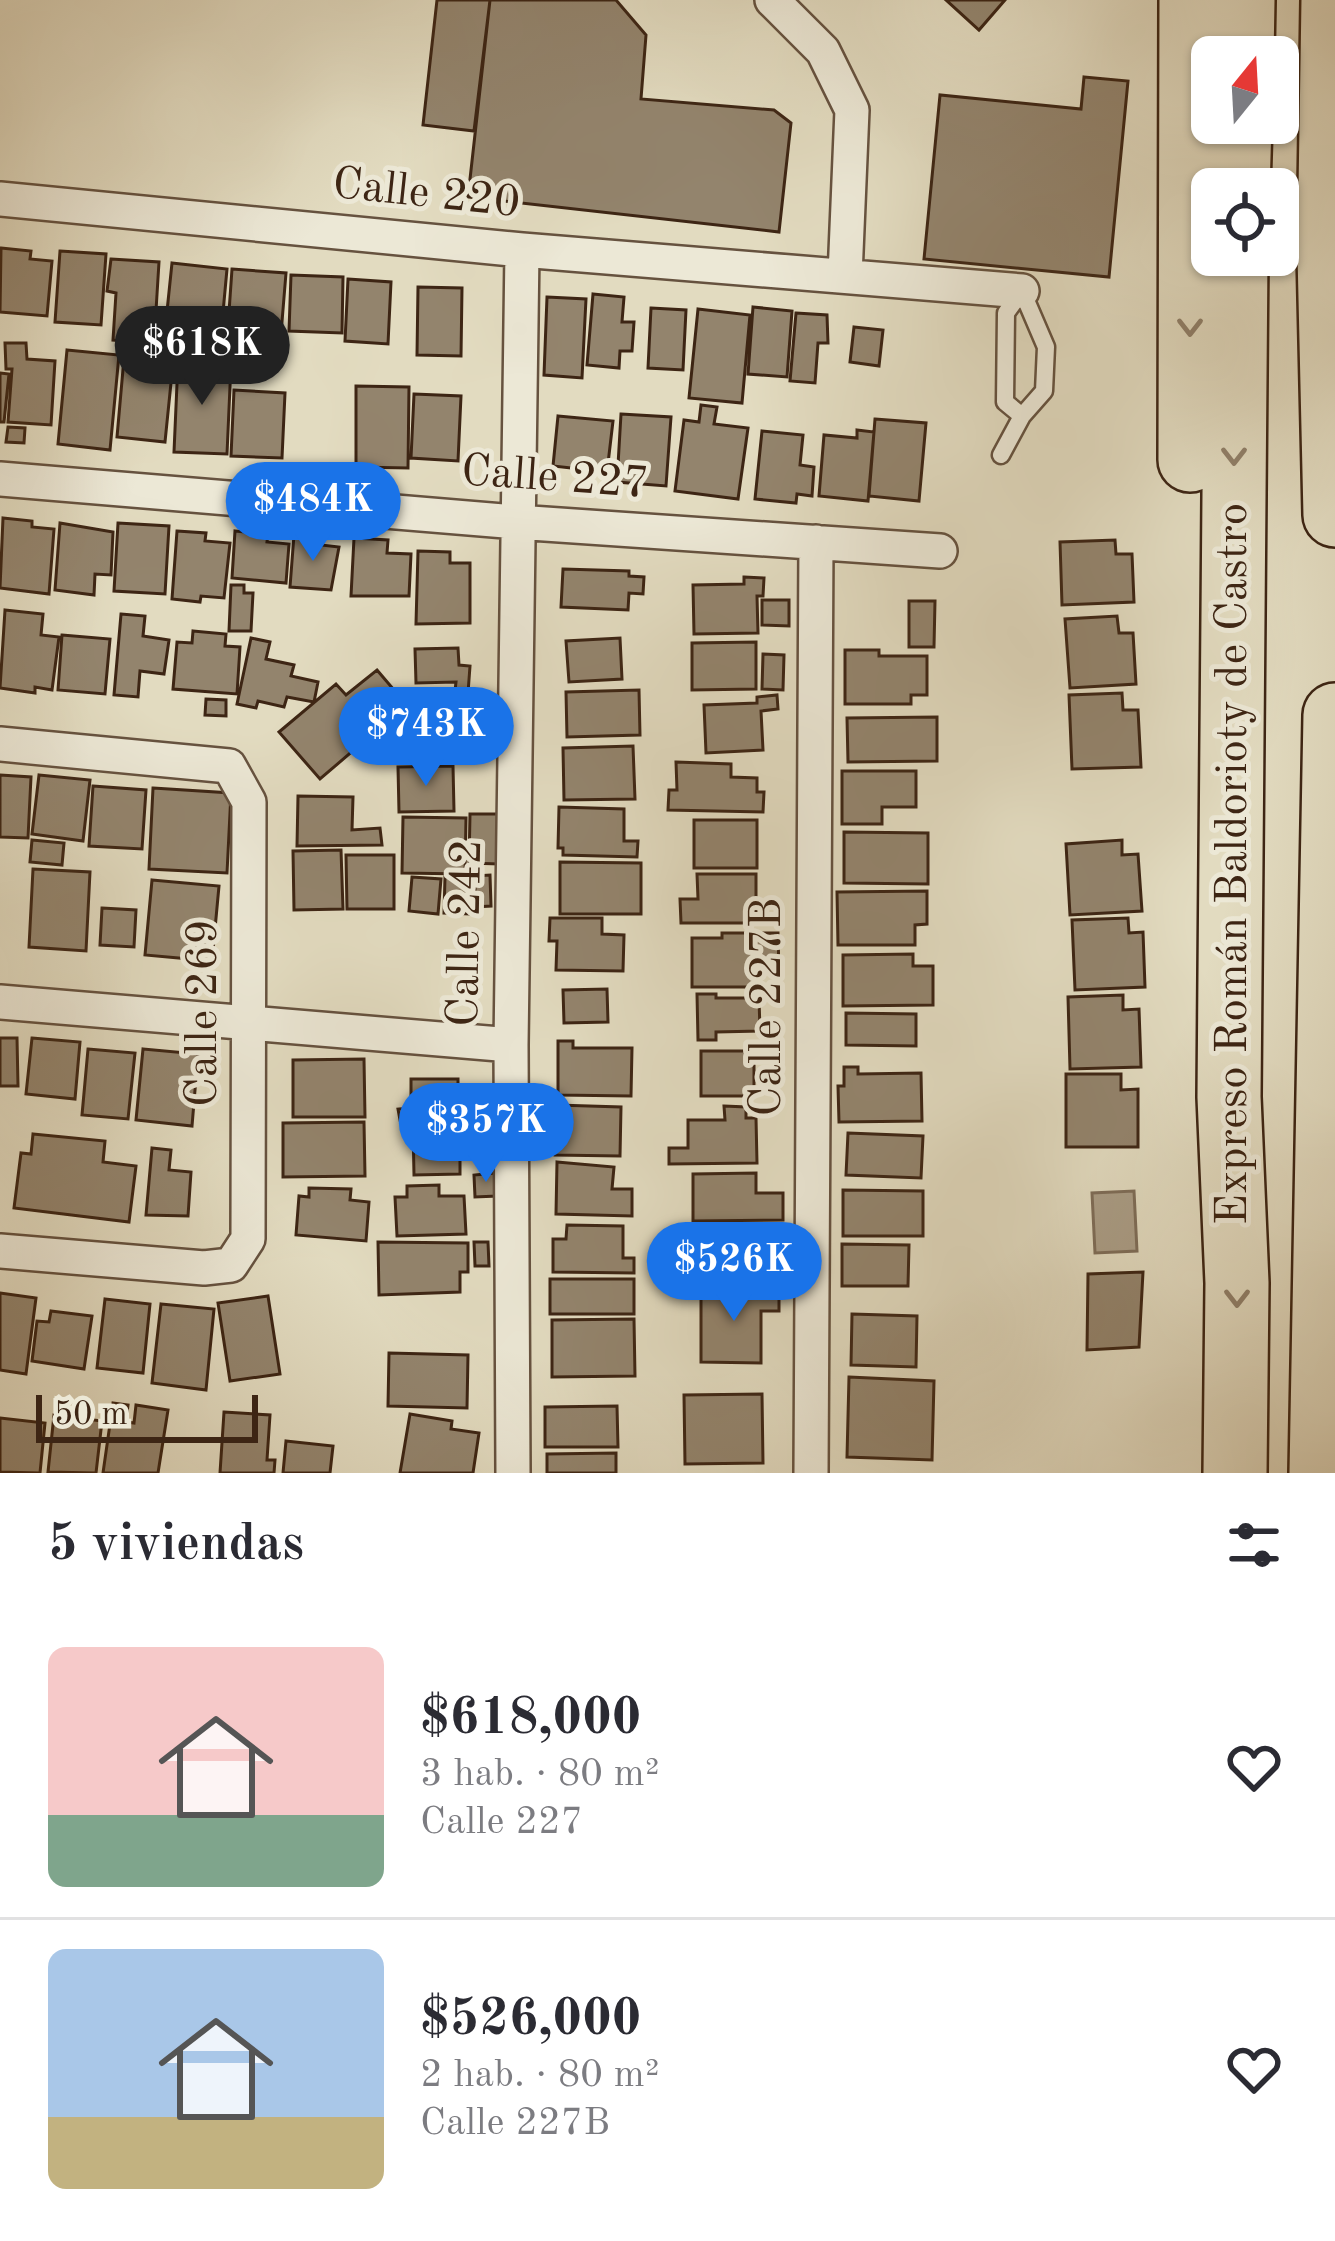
<!DOCTYPE html>
<html lang="es">
<head>
<meta charset="utf-8">
<style>
	:root { --surface:#fff; --page:#f7f7f7; --text:#2b2b33; --muted:#7c7c81; --line:#e1e1e2; --accent:#1a73e8 }
	body { margin:0; font-family:"Old Standard TT",serif; background:var(--page); color:var(--text); height:100vh; display:flex; flex-direction:column; font-size:45px; white-space:nowrap }
	* { box-sizing:border-box; margin:0 }
	p { font-size:39px; color:var(--muted) }
	.icon { flex:none; width:66px; height:66px; fill:none; stroke:currentColor; stroke-width:2; stroke-linecap:round; stroke-linejoin:round }
	.map { position:relative; height:1473px; overflow:hidden }
	.drawer { display:flex; flex-direction:column; background:var(--surface); flex:1 }
	.drawer>* { flex:none }
	.needle { width:78px; rotate:18deg }
	.controls { position:absolute; left:1191px; top:36px; display:grid; gap:24px }
	.controls a { display:grid; place-items:center; width:108px; height:108px; border-radius:18px; background:var(--surface); box-shadow:0 3px 9px #0004; font-size:60px }
	.scale { position:absolute; left:36px; bottom:30px; width:222px; box-sizing:border-box; padding-left:12px; border:6px solid #3d2514; border-top:0; font-size:33px; line-height:42px; white-space:nowrap; color:#3d2514; -webkit-text-stroke:9px #ece8d6; paint-order:stroke }
	.price { position:absolute; translate:-50% -102px; padding:0 27px; border-radius:42px; background:var(--accent); color:#fff; font-size:39px; line-height:78px; filter:drop-shadow(0 3px 6px #0008) }
	.price::after { content:''; position:absolute; left:50%; top:72px; width:36px; height:27px; margin-left:-18px; background:inherit; clip-path:polygon(0 0,100% 0,50% 100%) }
	.price.on { background:#222; color:#fff }
	ul { padding:0; list-style:none }
	li { display:flex; align-items:center; gap:36px; height:300px; padding:0 48px }
	li+li { border-top:3px solid var(--line) }
	li span { display:grid; place-items:center; flex:none; width:336px; height:240px; border-radius:18px; color:#555 }
	li>.icon { margin-inline-start:auto }
	span .icon { width:144px; height:144px; fill:#fffc; stroke-width:1 }
	li b { font-size:51px }
	h2 { display:flex; justify-content:space-between; align-items:center; height:144px; padding:0 48px; font-size:51px }
	.map>svg:first-child { display:block }
	.water { fill:#aa9d86; stroke:#7e6d58; stroke-width:3 }
	.building { fill:#93846d; stroke:#3d2514; stroke-width:3 }
	.lines { fill:none; stroke-linecap:round; stroke-linejoin:round }
	.service-casing { stroke:#66523f; stroke-width:21 }
	.minor-casing { stroke:#66523f; stroke-width:38 }
	.motorway-casing { stroke:#3d2514; stroke-width:68 }
	.service { stroke:#ece8d6; stroke-width:16 }
	.minor { stroke:#ece8d6; stroke-width:33 }
	.motorway { stroke:#e2dbc0; stroke-width:63 }
	.oneway { stroke:#90806a }
	.labels { text-anchor:middle; dominant-baseline:central; stroke-width:10; stroke-linejoin:round; paint-order:stroke }
	.street-label { font-size:45px; fill:#3d2514; stroke:#ece8d6 }
</style>
</head>
<body>
<div class="map">
<svg width="1335" height="1473" viewBox="0 0 1335 1473">
	<rect width="100%" height="100%" fill="#e2dbc0"/>
	<filter id="stains"><feTurbulence type="fractalNoise" baseFrequency=".00167" numOctaves="4"/><feColorMatrix values="0 0 0 0 .2 0 0 0 0 .09 0 0 0 0 .02 0 0 0 .5 -.17"/></filter>
	<radialGradient id="worn" r=".72"><stop offset=".6" stop-color="#630" stop-opacity="0"/><stop offset="1" stop-color="#630" stop-opacity=".3"/></radialGradient>
	<!-- water -->
	<path class="water" d="M1134,1191l3,60 -42,2 -3,-60z"/>
	<!-- building -->
	<path class="building" d="M437,0h53l-16,131 -51,-6z
		M490,0h126l30,35 -5,64 133,11 17,13 -12,109 -311,-35z
		M946,0h59l-26,30z
		M1084,77l44,4 -19,196 -185,-18 16,-164 141,14z
		M1,248l30,3 -1,8 22,2 -5,55 -47,-4z
		M60,251l46,3 -5,71 -46,-3z
		M111,259l48,3 -5,81 -41,-3 3,-47 -9,-2z
		M172,263l55,6 -8,87 -56,-6z
		M232,269l54,4 -6,73 -53,-5z
		M291,275l52,2 -1,56 -53,-2z
		M348,279l43,3 -3,62 -43,-3z
		M418,287l44,1 -1,68 -44,-1z
		M593,294l31,3 -2,25h12l-2,29h-12l-1,17 -32,-3z
		M547,297l39,2 -4,79 -38,-3z
		M753,307l39,4 -5,66 -39,-3z
		M651,308l35,2 -3,60 -35,-2z
		M698,309l52,6 -8,88 -53,-5z
		M796,313l31,2 1,28h-10l-3,40 -25,-2z
		M854,327l29,3 -4,36 -29,-4z
		M5,343h21l1,16 28,2 -4,64 -43,-3 4,-53h-6z
		M67,350l52,5 -9,95 -52,-6z
		M124,358l49,5 -8,79 -48,-5z
		M178,361l53,3 -4,90 -53,-2z
		M0,373l9,1 -5,48h-4z
		M356,386l53,1 -1,81 -52,-1z
		M234,390l51,3 -3,65 -51,-2z
		M414,394l47,2 -3,65 -47,-3z
		M701,405l16,2 -3,17 34,4 -10,71 -63,-8 9,-71 15,2z
		M621,414l50,3 -5,69 -49,-4z
		M558,416l55,5 -6,51 -54,-6z
		M875,419l51,4 -7,78 -50,-5z
		M8,427l17,1 -1,15 -18,-1z
		M857,430l17,2 -6,69 -49,-5 5,-61 33,3z
		M762,431l41,4 -3,30 14,2 -2,29 -15,-2 -1,9 -41,-4z
		M3,518l29,3v6l22,2 -5,65 -49,-6z
		M60,523l53,9 -2,43 -16,-1 -1,21 -39,-5z
		M118,523l51,3 -4,68 -51,-3z
		M177,531l29,2 -1,8 25,2 -6,55 -23,-2 -1,6 -28,-3z
		M235,531l33,3 -1,8 22,2 -3,39 -54,-5z
		M294,535l27,3v7l18,2 -8,43 -41,-3z
		M354,538l34,2 -1,13 24,1 -2,42h-58z
		M1115,540l1,14h16l2,48 -72,3 -2,-63z
		M418,551l32,1v11h20v60l-54,1z
		M563,569l66,2v5l15,1 -1,17 -14,-1 -1,17 -67,-3z
		M744,577l20,1 -1,18h-6l1,37 -64,1 -1,-49 51,-1z
		M231,585h13v8h9l-2,38h-22z
		M762,600h27v26l-27,-1z
		M909,601h26l-1,46h-25z
		M5,610l38,4 -2,21 18,2 -7,53 -17,-3v6l-35,-5z
		M121,614l24,2 -2,20 26,4 -5,34 -24,-3 -2,26 -24,-2z
		M1117,616l2,17h14l3,51 -66,4 -5,-69z
		M193,631l33,3 -1,12 15,1 -3,47 -64,-5 4,-47 15,1z
		M62,635l48,4 -5,55 -47,-4z
		M251,638l19,4 -4,17 28,6 -3,11 27,6 -4,20 -27,-5 -3,10 -26,-6 -2,7 -19,-4z
		M620,638l2,41 -53,3 -3,-41z
		M756,642v47l-64,1v-47z
		M458,648l1,17 11,1 -2,27 -13,-2 1,-9 -40,1 -1,-34z
		M845,650h34v6h48v39h-16v9h-66z
		M763,654l21,1 -1,35 -21,-1z
		M377,670l23,27 -31,25 7,9 -56,48 -41,-47 57,-48 10,11z
		M639,690l1,45 -73,2 -1,-45z
		M1122,693l1,17h15l3,57 -69,2 -3,-74z
		M777,695l1,14 -17,2 2,39 -57,3 -2,-48 53,-2v-6z
		M206,699l20,1v16l-21,-1z
		M458,700l3,55h-63v-24h15v-23h18l-1,-7z
		M937,717v44l-89,1 -1,-44z
		M492,726l2,26 -24,2 -3,-26z
		M633,746l2,53 -71,1 -1,-52z
		M676,762l55,2v13l26,1v14h7l-1,20 -95,-2 1,-20h8z
		M453,766l1,45 -55,1 -1,-45z
		M842,771h74v36h-34v17h-40z
		M0,775l31,2 -3,61 -28,-1z
		M39,775l51,5 -7,61 -51,-7z
		M93,786l53,4 -4,59 -53,-3z
		M153,788l78,5 -4,80 -78,-4z
		M298,796l55,1 -1,33 28,-2 2,17 -85,1z
		M559,807l65,2v32h14l-1,16 -74,-2v-7h-5z
		M470,814h29v50l-30,-1z
		M403,817l63,1 -1,56 -63,-1z
		M694,820h63v48h-63z
		M844,832l84,1v51l-84,-1z
		M32,840l32,3 -2,22 -32,-3z
		M1122,840v15l16,-1 4,57 -72,4 -4,-71z
		M341,850l2,59 -49,1 -1,-59z
		M346,855h48v54h-47z
		M560,862l81,1v51h-81z
		M33,869l57,3 -4,79 -57,-4z
		M697,874h59v49h-75l-1,-24h18z
		M490,875l1,31 -16,1v-31z
		M412,877l29,2 -3,35 -29,-3z
		M445,877l25,1v36l-26,-1z
		M152,880l67,6 -7,75 -67,-6z
		M927,891v33l-12,1v20h-77l-1,-53z
		M102,908l34,2 -2,37 -34,-2z
		M550,918h52v16l22,1 -1,36 -67,-1 1,-29h-8z
		M1128,918l1,15 14,-1 2,55 -70,3 -3,-70z
		M722,933h56l1,40h-20v14h-67v-49h30z
		M913,954v12h20v39l-90,1v-51z
		M607,989l1,33 -44,1 -1,-33z
		M697,994h19v4h43l1,33 -44,1v8h-18z
		M1123,995v15l16,-1 2,58 -71,2 -2,-72z
		M846,1013l70,1v32l-70,-1z
		M0,1038h17l1,48h-18z
		M32,1038l48,4 -5,57 -49,-5z
		M558,1041h15v7h59l-1,48 -73,-1z
		M88,1049l47,4 -7,66 -46,-4z
		M143,1049l55,5 -6,72 -56,-6z
		M701,1051h53v45h-53z
		M364,1059l1,58h-72v-57z
		M844,1067h14v7l63,-1 1,48 -83,1 -1,-36h6z
		M1066,1074h55v16l17,-1v58h-72z
		M411,1079h47v16l10,-1 2,21h-50l-20,5 -2,-11 13,-1z
		M556,1105l65,2 -1,49 -65,-1z
		M724,1106l22,1v11h10l1,45 -88,1v-16h19v-28h37z
		M364,1122l1,54 -82,1v-54z
		M467,1125l2,32h-9v17l-46,1 -1,-48z
		M848,1133l75,3 -2,42 -75,-3z
		M33,1134l72,7 -2,21 33,4 -7,56 -115,-14 7,-55 10,1z
		M152,1148l19,2 -2,20 22,2 -3,44 -42,-1z
		M557,1162l57,5 -2,22h20v27l-76,-2z
		M496,1173l1,23 -22,1 -1,-22z
		M756,1173v20h27v27l-90,1v-47z
		M439,1185v11h25l2,38 -69,2 -2,-39h12v-11z
		M309,1188l42,1 -1,11 19,2 -3,39 -70,-6 3,-39 10,1z
		M843,1190l80,1v45h-80z
		M567,1225l56,1v32h11v15l-81,-1v-33h13z
		M753,1229l1,50h-79l-1,-49z
		M753,1229h30v50h-29z
		M378,1242l90,1v29h-8v20l-81,3z
		M474,1242h14l1,24h-14z
		M842,1244l67,1 -1,41h-66z
		M1143,1272l-4,75 -52,3 1,-76z
		M550,1279h84v35h-84z
		M701,1289h78v22h-18v52l-60,-1z
		M0,1293l36,5 -10,76 -26,-4z
		M268,1296l12,78 -50,7 -12,-78z
		M105,1299l45,5 -7,69 -46,-5z
		M161,1304l53,5 -8,81 -54,-7z
		M51,1311l41,5 -8,53 -52,-8 5,-40 12,1z
		M852,1314l65,2 -1,51 -65,-2z
		M634,1319l1,57 -83,1v-57z
		M389,1353l79,2 -1,53 -79,-2z
		M849,1377l85,4 -2,79 -85,-3z
		M762,1394l1,69 -78,1 -1,-69z
		M113,1403l15,2 -2,17 8,1 2,-18 32,5 -10,63h-55z
		M617,1406l1,41h-73v-40z
		M224,1412l46,3 -3,45h8l-1,13h-54z
		M410,1414l42,7 -1,8 28,4 -6,40h-73z
		M54,1415l48,6 -6,52 -48,-1z
		M0,1418l45,5 -5,50 -40,-1z
		M286,1441l47,5 -3,27h-47z
		M616,1453v20h-69v-19z"/>
	<g class="lines">
		<!-- service casing -->
		<g class="service-casing">
			<path id="service" d="M1022,291l24,56 -2,44 -22,25 -17,-14 1,-89z
				M1001,455l21,-39"/>
		</g>
		<!-- minor casing -->
		<g class="minor-casing">
			<path id="minor" d="M772,0l51,51 29,59 -7,166
				M0,199l522,51 500,41
				M0,479l516,43 424,29
				M0,744l229,22 20,36 -1,437 -17,26 -27,3 -204,-17
				M0,1002l511,43
				M513,1473l-2,-428 11,-795
				M811,1473l5,-931"/>
		</g>
		<!-- motorway casing -->
		<g class="motorway-casing">
			<path id="motorway" d="M1333,0l-4,254 6,261
				M1242,57l1,-57
				M1238,189l2,-66
				M1190,460l1,-460
				M1235,1473l2,-190 -8,-186 7,-842
				M1321,1473l14,-758"/>
		</g>
		<!-- service -->
		<use href="#service" class="service"/>
		<!-- minor -->
		<use href="#minor" class="minor"/>
		<!-- motorway -->
		<use href="#motorway" class="motorway"/>
	</g>
	<!-- one-way arrows -->
	<defs><path id="oneway-chevron" d="M-2-3.5L2.5 0L-2 3.5" fill="none" stroke-width="1.6" stroke-linecap="round" stroke-linejoin="round" transform="scale(3)"/></defs>
	<g class="oneway">
		<use href="#oneway-chevron" transform="translate(1190 327) rotate(90)"/>
		<use href="#oneway-chevron" transform="translate(1234 456) rotate(90)"/>
		<use href="#oneway-chevron" transform="translate(1237 1298) rotate(90)"/>
	</g>
	<g class="labels">
		<!-- street labels -->
		<g class="street-label">
			<text transform="translate(426 195) rotate(6)">Calle 220</text>
			<text transform="translate(555 479) rotate(4)">Calle 227</text>
			<text transform="translate(1234 864) rotate(-90)">Expreso Román Baldorioty de Castro</text>
			<text transform="translate(467 933) rotate(-89)">Calle 242</text>
			<text transform="translate(768 1007) rotate(-90)">Calle 227B</text>
			<text transform="translate(204 1013) rotate(-90)">Calle 269</text>
		</g>
	</g>
	<rect width="100%" height="100%" filter="url(#stains)"/>
	<rect width="100%" height="100%" fill="url(#worn)"/>
</svg>
<div class="controls">
<a><svg class="needle" viewBox="-14 -14 28 28"><path d="M0-13l5 13h-10z" fill="#e53935"/><path d="M0 13l5-13h-10z" fill="#7c7c81"/></svg></a>
<a><svg class="icon" aria-label="locate" viewBox="0 0 24 24"><circle cx="12" cy="12" r="6"/><path d="M12 2v4M12 18v4M2 12h4M18 12h4"/></svg></a>
</div>
<div class="scale">50 m</div>
<b class="price on" style="left:202px;top:408px">$618K</b>
<b class="price" style="left:313px;top:564px">$484K</b>
<b class="price" style="left:426px;top:789px">$743K</b>
<b class="price" style="left:486px;top:1185px">$357K</b>
<b class="price" style="left:734px;top:1324px">$526K</b>
</div>
<section class="drawer">
<h2>5 viviendas<svg class="icon" aria-label="filters" viewBox="0 0 24 24"><path d="M4 7h16M4 17h16"/><circle cx="9" cy="7" r="2"/><circle cx="15" cy="17" r="2"/></svg></h2>
<ul>
<li><span style="background:linear-gradient(#f6c9c9 70%,#7fa58c 0)"><svg class="icon" aria-label="home" viewBox="0 0 24 24"><path d="M3 11l9-7 9 7M6 9v11h12V9"/></svg></span><div><b>$618,000</b><p>3 hab. · 80 m²</p><p>Calle 227</p></div><svg class="icon" aria-label="heart" viewBox="0 0 24 24"><path d="M12 20l-8-8c-3-5 5-10 8-4 3-6 11-1 8 4z"/></svg></li>
<li><span style="background:linear-gradient(#a9c7e8 70%,#c2b280 0)"><svg class="icon" aria-label="home" viewBox="0 0 24 24"><path d="M3 11l9-7 9 7M6 9v11h12V9"/></svg></span><div><b>$526,000</b><p>2 hab. · 80 m²</p><p>Calle 227B</p></div><svg class="icon" aria-label="heart" viewBox="0 0 24 24"><path d="M12 20l-8-8c-3-5 5-10 8-4 3-6 11-1 8 4z"/></svg></li>
</ul>
</section>
</body>
</html>
